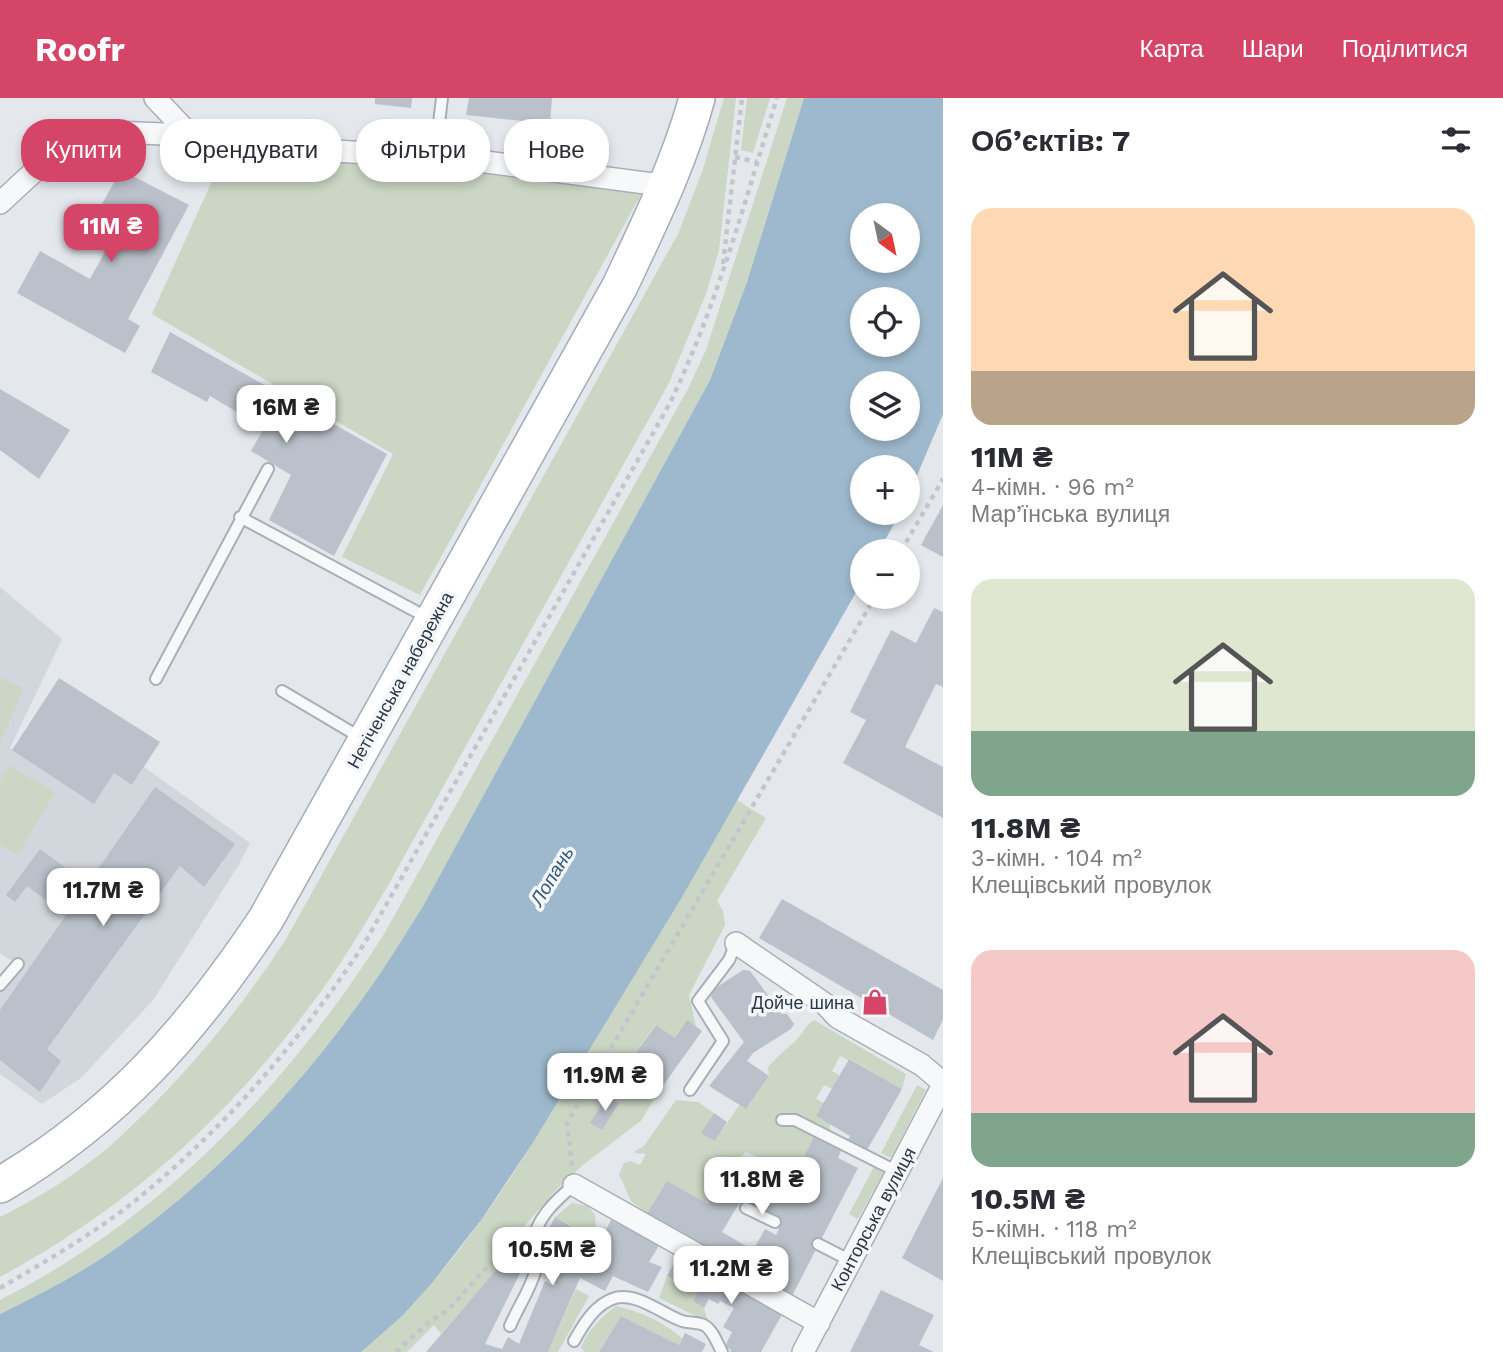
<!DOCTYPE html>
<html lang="uk">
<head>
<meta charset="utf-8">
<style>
	:root { --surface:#fff; --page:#f7f7f7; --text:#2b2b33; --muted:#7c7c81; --accent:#d54568 }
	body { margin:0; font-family:"Work Sans",sans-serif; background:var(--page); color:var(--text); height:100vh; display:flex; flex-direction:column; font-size:26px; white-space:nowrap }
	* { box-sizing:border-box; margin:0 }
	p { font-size:23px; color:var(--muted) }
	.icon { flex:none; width:38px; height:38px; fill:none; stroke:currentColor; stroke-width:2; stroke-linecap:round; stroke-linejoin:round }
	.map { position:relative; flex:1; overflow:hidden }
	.panel { display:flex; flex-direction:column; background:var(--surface); width:560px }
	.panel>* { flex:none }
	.top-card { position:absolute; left:21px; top:21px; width:665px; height:63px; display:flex; gap:14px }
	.needle { width:46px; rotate:147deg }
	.tools { position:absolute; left:850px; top:105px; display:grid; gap:14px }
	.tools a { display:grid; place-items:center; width:70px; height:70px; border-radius:50%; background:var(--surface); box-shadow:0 4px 10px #0003; font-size:35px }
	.price { position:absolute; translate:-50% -60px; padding:0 16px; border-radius:14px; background:#fff; color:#222; font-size:23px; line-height:46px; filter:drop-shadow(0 2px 4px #0008) }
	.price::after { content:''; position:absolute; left:50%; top:42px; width:21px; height:16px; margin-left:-10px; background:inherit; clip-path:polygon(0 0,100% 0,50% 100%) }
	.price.on { background:var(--accent); color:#fff }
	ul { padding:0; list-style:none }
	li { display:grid; align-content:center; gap:14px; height:371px; padding:0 28px }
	li span { display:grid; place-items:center; height:217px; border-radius:21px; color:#555 }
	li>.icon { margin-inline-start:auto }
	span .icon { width:126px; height:126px; fill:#fffc; stroke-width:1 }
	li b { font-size:30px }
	h2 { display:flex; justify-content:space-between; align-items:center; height:84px; padding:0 28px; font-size:30px }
	.pill { padding:0 24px; border-radius:28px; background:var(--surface); box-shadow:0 4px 10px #0003; font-size:24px; line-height:63px }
	.pill.on { background:var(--accent); color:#fff }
	header { display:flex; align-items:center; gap:42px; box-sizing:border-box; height:98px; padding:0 35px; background:var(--accent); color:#fff }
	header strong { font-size:33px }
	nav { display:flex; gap:38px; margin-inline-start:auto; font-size:24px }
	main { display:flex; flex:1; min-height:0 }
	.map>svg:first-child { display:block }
	.built { fill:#d2d7de }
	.green { fill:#cbd6c4 }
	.water { fill:#9eb9cd; fill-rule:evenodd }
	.building { fill:#bbc1ca; fill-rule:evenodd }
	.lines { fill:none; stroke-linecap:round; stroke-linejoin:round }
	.service-casing { stroke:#a8afb7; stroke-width:14 }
	.minor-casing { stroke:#a8afb7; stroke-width:24 }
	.primary-casing { stroke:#a2adb9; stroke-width:38 }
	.path { stroke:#c2c6cb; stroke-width:4.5; stroke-dasharray:5 5; stroke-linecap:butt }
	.service { stroke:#f7f8fa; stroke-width:10 }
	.minor { stroke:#f7f8fa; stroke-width:21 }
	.primary { stroke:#fff; stroke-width:35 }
	.labels { text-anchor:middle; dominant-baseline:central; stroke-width:7; stroke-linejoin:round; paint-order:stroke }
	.street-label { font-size:18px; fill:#2a3746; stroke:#f4f6f9 }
	.poi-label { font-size:18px; fill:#2a3746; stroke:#f4f6f9; text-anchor:end }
	.water-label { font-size:19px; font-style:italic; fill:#325a7c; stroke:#f4f6f9 }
</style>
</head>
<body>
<header>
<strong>Roofr</strong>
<nav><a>Карта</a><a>Шари</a><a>Поділитися</a></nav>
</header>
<main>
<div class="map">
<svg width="943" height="1254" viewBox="0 0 943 1254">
	<rect width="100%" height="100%" fill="#e4e8ec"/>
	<!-- built -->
	<path class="built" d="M0,489l62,52 -52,109 84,55 20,-30 18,12 12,-18 106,76 -10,20 -87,137 -72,78 -39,26 -42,-30v-89l17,-21 -17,-11z"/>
	<!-- green -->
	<path class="green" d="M724,0h12l-17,152 -13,44 -37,89 -283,506c-26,43 -51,86 -82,125 -84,111 -181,196 -304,263v-60c32,-16 63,-34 91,-56 20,-14 38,-33 56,-50 52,-52 97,-108 138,-170l393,-707 24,-62z
		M747,0h23l-17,55 -12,-3z
		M787,0h17l-57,184 -37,98 -288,528c-17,26 -33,54 -52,80 -72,103 -163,199 -268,270 -32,21 -67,39 -102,56v-14c162,-82 288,-215 384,-366l305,-547 17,-37z
		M225,54l236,12 183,25 -224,406 -78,-38 51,-103 -241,-140z
		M0,580l24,10 -24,55z
		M9,668l46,26 -37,63 -18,-10v-64z
		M737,702l29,18 -49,83 6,10 2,14 -36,70 7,32 -9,-6 -12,17 -20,-13 -34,48 34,24 -13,23 -59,45 -27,25 -42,48 3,8 -76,88 -7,-9 -27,27h-46c24,-21 47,-43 69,-67 68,-77 119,-169 171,-256 45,-77 92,-152 136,-229z
		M814,922l92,54 -4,15 -52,-30 -2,1 -8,-4 -8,15 8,5 -8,13 -8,-4 -8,14 8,4 -8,13 14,8 -1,10 -11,5 -4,-1 -21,37 -47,-23 -11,11 -27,41 -41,-23 -20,32 -16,-12 -12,-27 5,-11 7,-2 9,4 6,-11 -11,-1v-2l9,-5 32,-46 22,2 16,11 -12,19 13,9 25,-37 7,4 22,-32 -1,-9c9,-10 17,-17 26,-25 8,-6 11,-17 20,-22z
		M917,987l9,5 -35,68 -10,-5z
		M874,1069l9,6 -25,46 -9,-5z
		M572,1105l16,3 7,9 1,13 -7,8 -34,-19z
		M667,1178l31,16 -5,9 11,7 4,14 -49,-24z
		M576,1191l13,7 -31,56h-10z
		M616,1208c26,6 46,15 66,32l-3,7 -58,-29 -22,36h-15l-3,-5c8,-18 20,-30 35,-41z"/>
	<!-- water -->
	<path class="water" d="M804,0h139v316l-35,83v-30h-45v46h37l-21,38h-16v29l-181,317 -148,244 -52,78 -50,64 -30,33 -41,36h-361v-38c35,-17 70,-35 102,-56 105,-71 196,-167 268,-270 19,-26 35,-54 52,-80l288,-528 37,-98zM863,117h45v46h-45zM863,201h45v46h-45zM863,285h45v46h-45z"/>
	<!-- building -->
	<path class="building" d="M375,0h37l-1,10 -36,-4z
		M469,0h83l-2,26 -84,-9z
		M121,72l68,35 -61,114 12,7 -15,27 -108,-60 23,-42 50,28 26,-47 -23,-12z
		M170,234l217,122 -53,102 -65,-36 22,-45 -40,-24 13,-23 -54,-32 -3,6 -56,-30z
		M0,291l70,41 -31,49 -39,-29z
		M943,407v52l-22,-12z
		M934,510l9,4v75l-7,-3 -31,63 38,20v51l-100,-55 23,-43 -16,-8 41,-82 25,13z
		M59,580l101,64 -28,43 -18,-12 -20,31 -82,-54z
		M155,689l80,57 -31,43 -24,-21 -133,183 14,12 -21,31 -40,-32v-50z
		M40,751l34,25 -23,30 -24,-18 -12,16 -9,-7z
		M782,801l161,91v30l-10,20 -174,-102z
		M743,872l7,1 32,43h5l7,10 -3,5 -38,24 -6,8 22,15 -23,33 -37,-23 35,-44 -33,-45 3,-8z
		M687,922l15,11 -47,66 -34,-24 35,-48 19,13z
		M849,961l53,30 -36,63 -19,-11 3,-5 -34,-20z
		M607,998l12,7 -17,27 -12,-7z
		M714,1015l13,9 -12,19 -14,-8z
		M814,1039l27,14 -3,7 20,10 -67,130 -147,-80 23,-37 41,23 27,-41 19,16 1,-2 17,8 8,-16 20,10 5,-10 -6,-3zM741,1102l37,18 -5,8 6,3 -3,6 -11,-6 -12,21 -31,-18z
		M943,1080v103l-41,-23z
		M555,1119l44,26 12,-23 49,24 -11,18 13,5 -14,25 -35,-16 -8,15 -25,-13 -32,74h-122l83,-97 17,6 -41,83 17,5 6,-12 11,7 26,-63 9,5 8,-21 -25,-14z
		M679,1156l105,57 -23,41h-31l1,-2 -6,-4 7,-14 -9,-5 11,-19 -14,-7 -2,3 -9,-5 -5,9 -11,-7 5,-9 -31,-16z
		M881,1192l53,25 -15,30 15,7h-84z
		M621,1218l58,29 6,-12 21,11 -4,8h-103z"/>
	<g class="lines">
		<!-- service casing -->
		<g class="service-casing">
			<path id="service" d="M435,59l7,-59
				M240,419l190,102
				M156,581l112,-210
				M282,593l81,48
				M0,887l18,-21
				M690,992l33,-49 -25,-40 31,-41 7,-17
				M782,1022h13l103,52
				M746,1110l29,14
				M818,1146l33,17
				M510,1228c7,-17 20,-36 25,-54 1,-8 -3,-18 -2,-27 1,-25 23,-45 41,-60
				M574,1243c9,-16 21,-37 41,-43 22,-6 47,16 67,23 7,2 15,1 22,4 9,5 13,18 18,27"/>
		</g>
		<!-- minor casing -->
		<g class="minor-casing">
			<path id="minor" d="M155,0l35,37
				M0,105l39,-36 28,-19 45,-16 78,3 130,15 143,9 205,27
				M736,845l89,61 12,13 85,48 21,18
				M574,1087l245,138
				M803,1254l140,-267"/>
		</g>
		<!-- primary casing -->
		<g class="primary-casing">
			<path id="primary" d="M0,1087c116,-68 192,-155 266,-266l354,-633c29,-62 59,-122 77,-188"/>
		</g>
		<!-- path -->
		<path class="path" d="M735,59l22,5
			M723,166l19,-166
			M901,453l42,-72
			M572,1068l-5,-43 308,-526
			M0,1190c43,-25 86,-50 126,-80 94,-74 172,-164 238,-264l306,-541c47,-98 75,-202 107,-305
			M396,1254l34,-31 18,-11 60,-66 10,-5"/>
		<!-- service -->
		<use href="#service" class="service"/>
		<!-- minor -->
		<use href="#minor" class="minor"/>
		<!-- primary -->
		<use href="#primary" class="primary"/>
	</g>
	<!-- icons -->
	<defs>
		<g id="shop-bare" transform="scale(2.1)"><path d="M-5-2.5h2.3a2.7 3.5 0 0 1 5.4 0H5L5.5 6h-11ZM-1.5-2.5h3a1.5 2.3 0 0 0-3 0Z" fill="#d54568" stroke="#f4f6f9" stroke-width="2.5" paint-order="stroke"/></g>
	</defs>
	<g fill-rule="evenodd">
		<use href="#shop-bare" x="875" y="904"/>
	</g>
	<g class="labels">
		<!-- street labels -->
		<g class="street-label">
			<text transform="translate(400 582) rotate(-61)">Нетіченська набережна</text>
			<text transform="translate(873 1121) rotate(-62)">Конторська вулиця</text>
		</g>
		<!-- poi labels -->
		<g class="poi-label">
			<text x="854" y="904">Дойче шина</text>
		</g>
		<!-- water labels -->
		<g class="water-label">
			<text transform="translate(552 778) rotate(-59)">Лопань</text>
		</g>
	</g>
</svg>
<div class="tools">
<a><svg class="needle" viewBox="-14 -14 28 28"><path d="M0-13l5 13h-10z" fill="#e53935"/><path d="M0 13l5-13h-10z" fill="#7c7c81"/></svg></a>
<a><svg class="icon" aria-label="locate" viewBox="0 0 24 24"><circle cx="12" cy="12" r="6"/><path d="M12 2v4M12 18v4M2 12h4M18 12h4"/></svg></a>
<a><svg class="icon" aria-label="layers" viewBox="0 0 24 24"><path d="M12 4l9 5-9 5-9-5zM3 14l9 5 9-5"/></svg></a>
<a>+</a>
<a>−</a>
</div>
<b class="price on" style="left:111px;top:166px">11M ₴</b>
<b class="price" style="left:286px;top:347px">16M ₴</b>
<b class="price" style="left:103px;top:830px">11.7M ₴</b>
<b class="price" style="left:605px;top:1015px">11.9M ₴</b>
<b class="price" style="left:762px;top:1119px">11.8M ₴</b>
<b class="price" style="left:552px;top:1189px">10.5M ₴</b>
<b class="price" style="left:731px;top:1208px">11.2M ₴</b>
<div class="top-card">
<a class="pill on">Купити</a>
<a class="pill">Орендувати</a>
<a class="pill">Фільтри</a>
<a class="pill">Нове</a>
</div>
</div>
<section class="panel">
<h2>Об’єктів: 7<svg class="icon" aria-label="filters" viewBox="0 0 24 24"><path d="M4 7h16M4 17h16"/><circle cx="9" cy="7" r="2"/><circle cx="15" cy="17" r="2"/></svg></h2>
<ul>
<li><span style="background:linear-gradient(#ffd9b3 75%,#b9a48a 0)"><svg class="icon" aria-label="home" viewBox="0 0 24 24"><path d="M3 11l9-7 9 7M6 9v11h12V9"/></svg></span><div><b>11M ₴</b><p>4-кімн. · 96 m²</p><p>Мар’їнська вулиця</p></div></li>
<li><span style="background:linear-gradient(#dfe7d0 70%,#7fa58c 0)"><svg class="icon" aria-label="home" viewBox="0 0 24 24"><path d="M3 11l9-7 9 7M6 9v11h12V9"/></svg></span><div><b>11.8M ₴</b><p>3-кімн. · 104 m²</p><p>Клещівський провулок</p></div></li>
<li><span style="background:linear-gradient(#f6c9c9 75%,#7fa58c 0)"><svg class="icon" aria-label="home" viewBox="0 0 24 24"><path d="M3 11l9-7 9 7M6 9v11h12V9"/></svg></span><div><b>10.5M ₴</b><p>5-кімн. · 118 m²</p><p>Клещівський провулок</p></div></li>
</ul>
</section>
</main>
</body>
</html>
